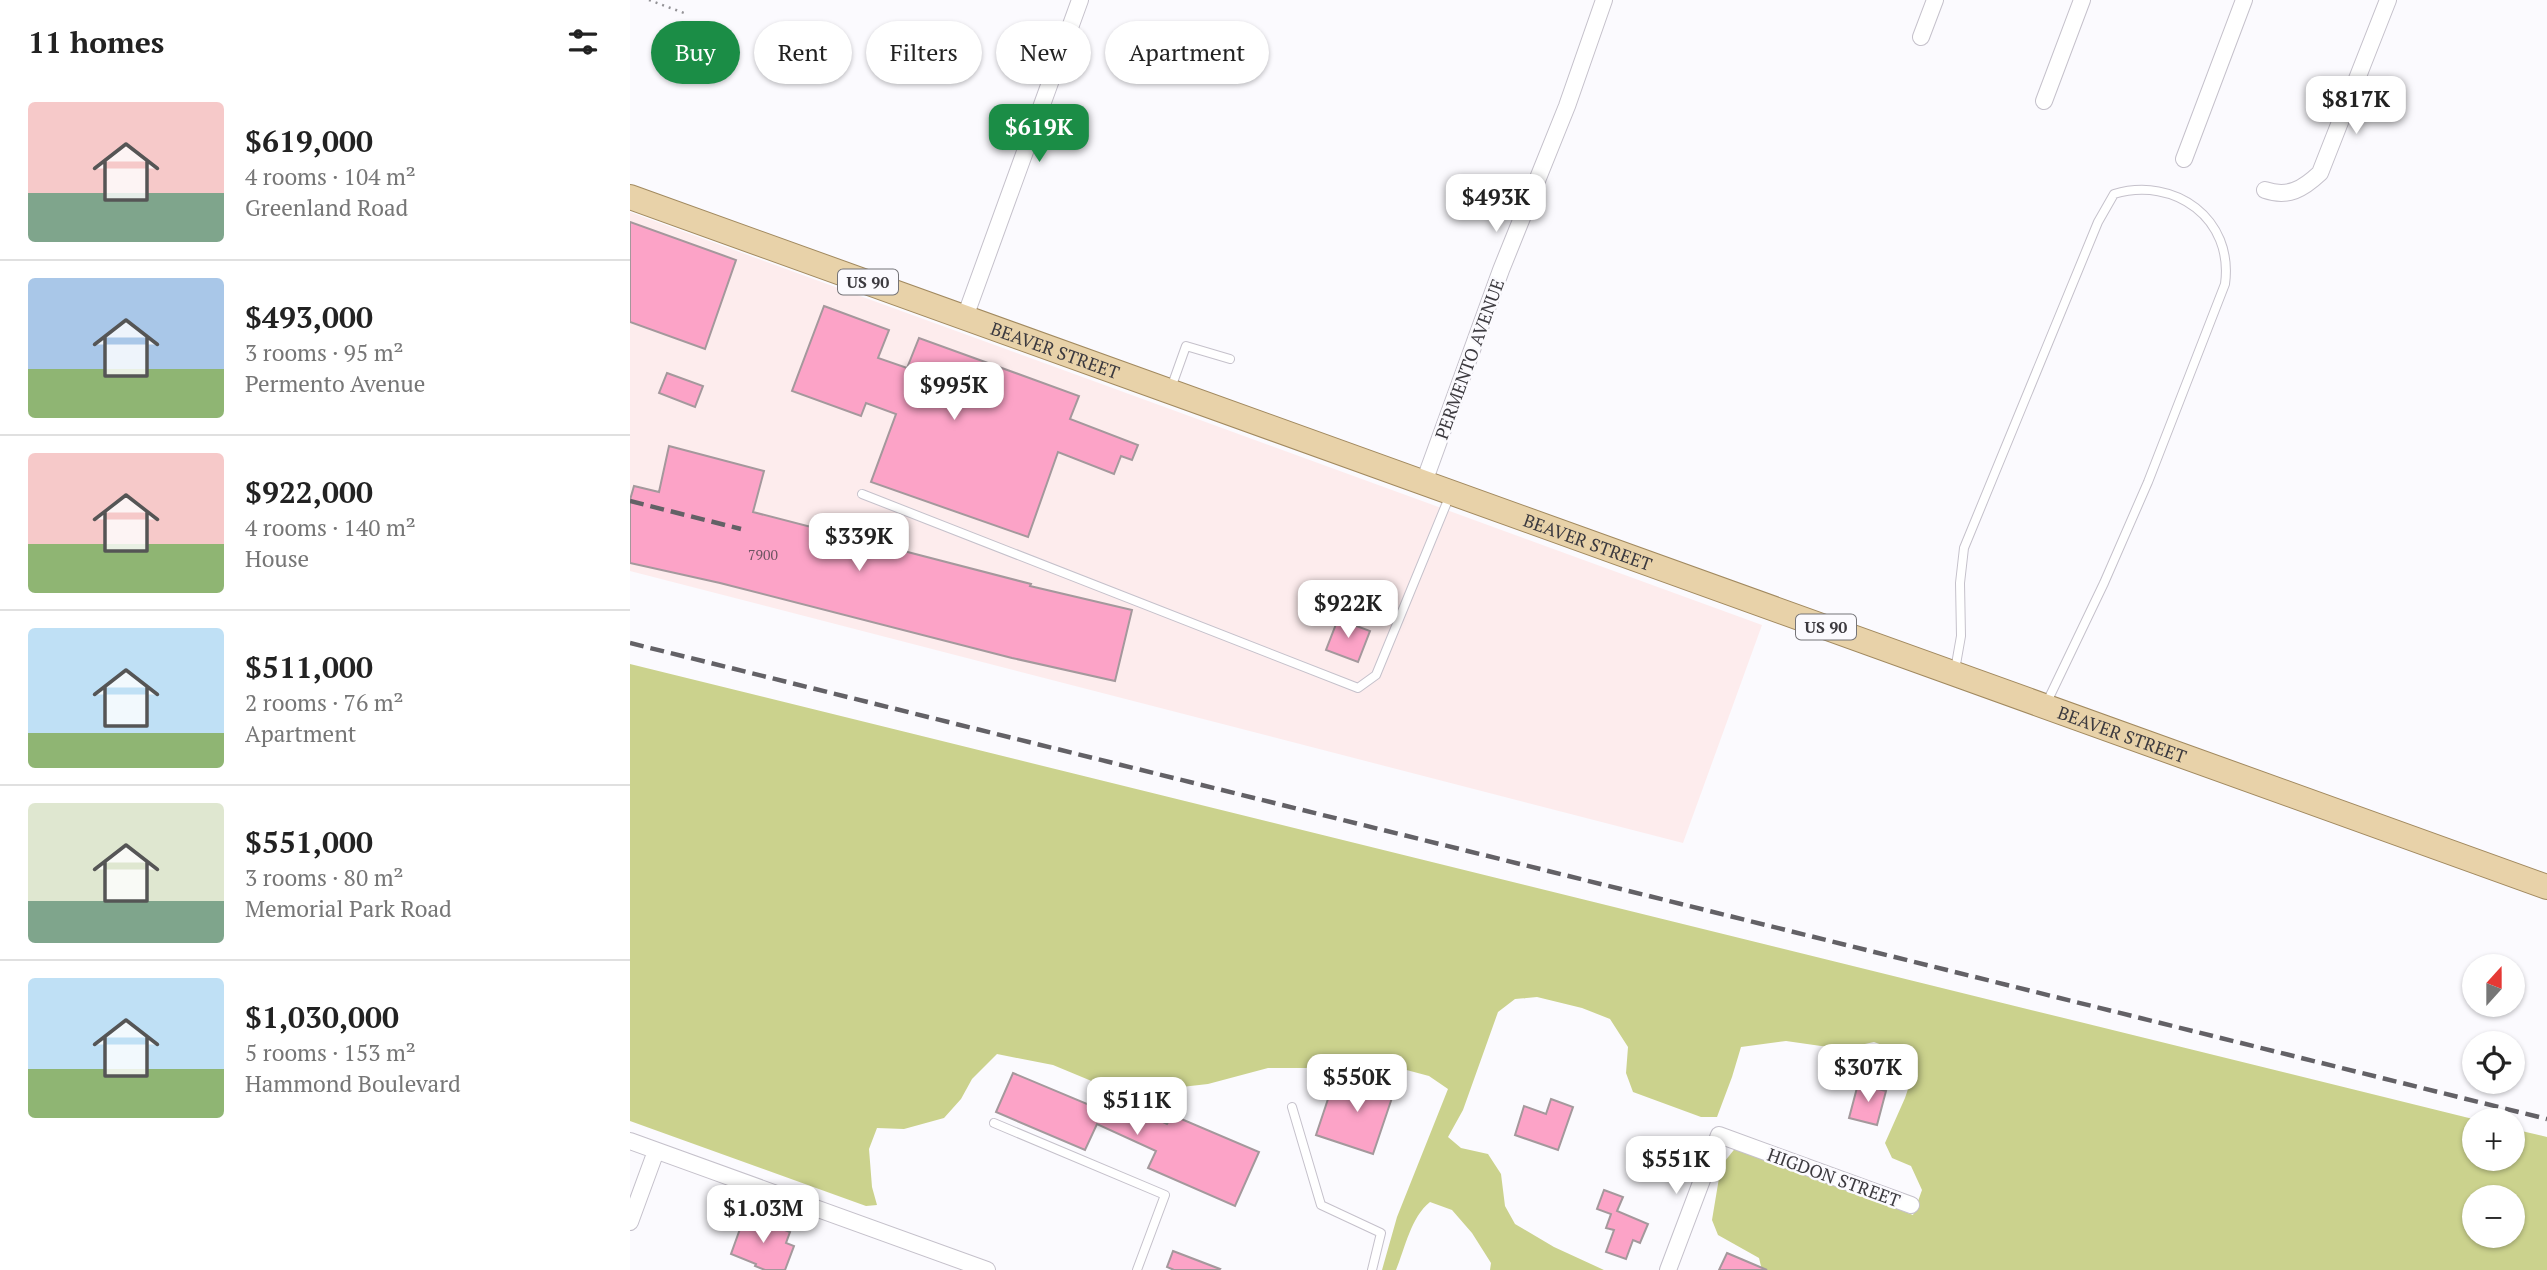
<!DOCTYPE html>
<html lang="en">
<head>
<meta charset="utf-8">
<style>
	:root { --surface:#fff; --page:#f6f6f6; --text:#222; --muted:#767676; --line:#e0e0e0; --accent:#1b8d46 }
	body { margin:0; font-family:"PT Serif",serif; background:var(--page); color:var(--text); height:100vh; display:flex; flex-direction:column; font-size:26px; white-space:nowrap }
	* { box-sizing:border-box; margin:0 }
	p { font-size:23px; color:var(--muted) }
	.icon { flex:none; width:38px; height:38px; fill:none; stroke:currentColor; stroke-width:2; stroke-linecap:round; stroke-linejoin:round }
	.map { position:relative; flex:1; overflow:hidden }
	.sheet { display:flex; flex-direction:column; background:var(--surface); width:630px }
	.sheet>* { flex:none }
	.top-card { position:absolute; left:21px; top:21px; width:665px; height:63px; display:flex; gap:14px }
	.needle { width:46px; rotate:21deg }
	.controls { position:absolute; left:1832px; top:954px; display:grid; gap:14px }
	.controls a { display:grid; place-items:center; width:63px; height:63px; border-radius:50%; background:var(--surface); box-shadow:0 2px 5px #0004; font-size:35px }
	.price { position:absolute; translate:-50% -60px; padding:0 16px; border-radius:14px; background:#fff; color:#222; font-size:23px; line-height:46px; filter:drop-shadow(0 2px 4px #0008) }
	.price::after { content:''; position:absolute; left:50%; top:42px; width:21px; height:16px; margin-left:-10px; background:inherit; clip-path:polygon(0 0,100% 0,50% 100%) }
	.price.active { background:var(--accent); color:#fff }
	ul { padding:0; list-style:none }
	li { display:flex; align-items:center; gap:21px; height:175px; padding:0 28px }
	li+li { border-top:2px solid var(--line) }
	li span { display:grid; place-items:center; flex:none; width:196px; height:140px; border-radius:7px; color:#555 }
	li>.icon { margin-inline-start:auto }
	span .icon { width:84px; height:84px; fill:#fffc; stroke-width:1 }
	li b { font-size:30px }
	h2 { display:flex; justify-content:space-between; align-items:center; height:84px; padding:0 28px; font-size:30px }
	.chip { padding:0 24px; border-radius:32px; background:var(--surface); box-shadow:0 2px 5px #0004; font-size:24px; line-height:63px }
	.chip.active { background:var(--accent); color:#fff }
	main { display:flex; flex:1; min-height:0 }
	.map>svg:first-child { display:block }
	.industrial { fill:#fdeced }
	.green { fill:#cbd28d; fill-rule:evenodd }
	.building { fill:#fca3c7; stroke:#a4989c; stroke-width:2 }
	.lines { fill:none; stroke-linecap:round; stroke-linejoin:round }
	.lane-casing { stroke:#c5c1cb; stroke-width:10 }
	.street-casing { stroke:#c5c1cb; stroke-width:18 }
	.primary-casing { stroke:#a1895f; stroke-width:26 }
	.path { stroke:#939296; stroke-width:2.5; stroke-dasharray:2 5; stroke-linecap:butt }
	.lane { stroke:#fff; stroke-width:8 }
	.street { stroke:#fff; stroke-width:16 }
	.primary { stroke:#e8d2a9; stroke-width:24 }
	.rail { stroke:#636166; stroke-width:4.5; stroke-dasharray:14 7; stroke-linecap:butt }
	.labels { text-anchor:middle; dominant-baseline:central; stroke-width:5; stroke-linejoin:round; paint-order:stroke }
	.number-label { font-size:14px; fill:#6c5461 }
	.shield { fill:#fbfafe; stroke:#757478; stroke-width:2 }
	.shield-label { font-size:16px; font-weight:bold; fill:#3c3a3f }
	.street-label { font-size:18px; fill:#3c3a3f; stroke:#fbfafe }
</style>
</head>
<body>
<main>
<section class="sheet">
<h2>11 homes<svg class="icon" aria-label="filters" viewBox="0 0 24 24"><path d="M4 7h16M4 17h16"/><circle cx="9" cy="7" r="2"/><circle cx="15" cy="17" r="2"/></svg></h2>
<ul>
<li><span style="background:linear-gradient(#f6c9c9 65%,#7fa58c 0)"><svg class="icon" aria-label="home" viewBox="0 0 24 24"><path d="M3 11l9-7 9 7M6 9v11h12V9"/></svg></span><div><b>$619,000</b><p>4 rooms · 104 m²</p><p>Greenland Road</p></div></li>
<li><span style="background:linear-gradient(#a9c7e8 65%,#8fb573 0)"><svg class="icon" aria-label="home" viewBox="0 0 24 24"><path d="M3 11l9-7 9 7M6 9v11h12V9"/></svg></span><div><b>$493,000</b><p>3 rooms · 95 m²</p><p>Permento Avenue</p></div></li>
<li><span style="background:linear-gradient(#f6c9c9 65%,#8fb573 0)"><svg class="icon" aria-label="home" viewBox="0 0 24 24"><path d="M3 11l9-7 9 7M6 9v11h12V9"/></svg></span><div><b>$922,000</b><p>4 rooms · 140 m²</p><p>House</p></div></li>
<li><span style="background:linear-gradient(#bfe0f5 75%,#8fb573 0)"><svg class="icon" aria-label="home" viewBox="0 0 24 24"><path d="M3 11l9-7 9 7M6 9v11h12V9"/></svg></span><div><b>$511,000</b><p>2 rooms · 76 m²</p><p>Apartment</p></div></li>
<li><span style="background:linear-gradient(#dfe7d0 70%,#7fa58c 0)"><svg class="icon" aria-label="home" viewBox="0 0 24 24"><path d="M3 11l9-7 9 7M6 9v11h12V9"/></svg></span><div><b>$551,000</b><p>3 rooms · 80 m²</p><p>Memorial Park Road</p></div></li>
<li><span style="background:linear-gradient(#bfe0f5 65%,#8fb573 0)"><svg class="icon" aria-label="home" viewBox="0 0 24 24"><path d="M3 11l9-7 9 7M6 9v11h12V9"/></svg></span><div><b>$1,030,000</b><p>5 rooms · 153 m²</p><p>Hammond Boulevard</p></div></li>
</ul>
</section>
<div class="map">
<svg width="1917" height="1270" viewBox="0 0 1917 1270">
	<rect width="100%" height="100%" fill="#fbfafe"/>
	<!-- industrial -->
	<path class="industrial" d="M0,212l1132,413 -79,218 -1053,-272z"/>
	<!-- green -->
	<path class="green" d="M0,664l1847,456h-3v38h39v-29l34,8v133h-785l-3,-12 -41,-23 -6,-15 9,-54 16,-20 176,69 9,-25 -11,-24 -19,-8 -7,-15 20,-45 8,-24 -15,-23 -24,-9 -32,7 -56,-8 -45,6 -9,30 -15,40h-16l-68,-25 -7,-19 2,-26 -18,-28 -28,-11 -45,-11 -22,2 -17,13 -35,98 -15,27 13,11 27,6 13,20 4,32 10,18 39,23 50,23h-114l1,-7 -19,-30 -20,-23 -22,-8c-19,15 -25,46 -34,68h-14l15,-53 51,-128 -19,-13 -60,-16 -41,8h-60l-60,16 -53,6 -49,-3 -53,-22 -56,-11 -25,25 -11,20 -17,19 -40,11 -27,-1 -8,21 3,38 5,18 -11,1 -236,-85zM1844,1197h39v39h-39z"/>
	<!-- building -->
	<path class="building" d="M0,222l106,38 -31,89 -75,-27z
		M194,306l65,24 -11,28 29,10 12,-30 160,58 -9,23 68,26 -6,15 -11,-4 -7,18 -56,-22 -30,85 -157,-55 25,-68 -30,-11 -5,13 -69,-25z
		M37,373l36,13 -8,21 -36,-14z
		M39,446l95,25 -11,41 278,72 -1,2 102,24 -17,71 -103,-23 -292,-75 -90,-20v-63l4,-14 25,6z
		M708,619l32,12 -12,31 -32,-12z
		M383,1073l93,39 6,-13 55,25 5,-9 87,37 -24,54 -87,-38 8,-17 -59,-27 -12,26 -89,-38z
		M733,1075l33,11 -23,68 -57,-19 17,-51 24,8z
		M1228,1084l28,7 -9,34 -28,-7z
		M921,1099l22,8 -15,43 -43,-15 9,-29 22,8z
		M974,1190l19,7 -6,14 31,13 -8,19 -7,-3 -7,19 -20,-7 8,-22 -8,-2 5,-14 -14,-5z
		M115,1215l45,17 -4,11 8,3 -9,24h-20l-10,-4 1,-2 -25,-10z
		M543,1251l47,18 -1,1h-45l-7,-3z
		M1097,1253l40,17h-48z"/>
	<g class="lines">
		<!-- lane casing -->
		<g class="lane-casing">
			<path id="lane" d="M541,388l15,-42 44,13
				M232,494l496,194 18,-13 74,-180
				M1325,670l6,-34 -1,-53 4,-35 134,-326 16,-28c61,-18 120,25 111,90l-77,198 -44,101 -57,119
				M662,1107l29,98 60,28 -9,37
				M364,1123l171,72 -28,75"/>
		</g>
		<!-- street casing -->
		<g class="street-casing">
			<path id="street" d="M1291,37l14,-37
				M1414,101l38,-101
				M1554,159l60,-159
				M1635,190c23,8 38,-1 55,-17l68,-173
				M335,317l115,-317
				M794,482l77,-212 66,-164 37,-106
				M0,1141l357,129
				M0,1222l26,-71
				M1038,1270l51,-135 192,70"/>
		</g>
		<!-- primary casing -->
		<g class="primary-casing">
			<g id="primary">
				<path id="s1" d="M0,197l1917,690"/>
			</g>
		</g>
		<!-- path -->
		<path class="path" d="M19,0l35,13"/>
		<!-- lane -->
		<use href="#lane" class="lane"/>
		<!-- street -->
		<use href="#street" class="street"/>
		<!-- primary -->
		<use href="#primary" class="primary"/>
		<!-- rail -->
		<path class="rail" d="M0,501l111,28
			M0,643l1917,476"/>
	</g>
	<g class="labels">
		<!-- number labels -->
		<g class="number-label">
			<text x="133" y="554">7900</text>
		</g>
		<!-- shield labels -->
		<g class="shield">
			<rect x="208" y="269.5" width="60" height="25" rx="5"/>
			<rect x="1166" y="614.5" width="60" height="25" rx="5"/>
		</g>
		<g class="shield-label">
			<text x="238" y="282">US 90</text>
			<text x="1196" y="627">US 90</text>
		</g>
		<!-- street labels -->
		<g class="street-label">
			<text stroke="none"><textPath href="#s1" startOffset="452">BEAVER STREET</textPath></text>
			<text transform="translate(839 359) rotate(-70)">PERMENTO AVENUE</text>
			<text stroke="none"><textPath href="#s1" startOffset="1018">BEAVER STREET</textPath></text>
			<text stroke="none"><textPath href="#s1" startOffset="1586">BEAVER STREET</textPath></text>
			<text transform="translate(1204 1177) rotate(20)">HIGDON STREET</text>
		</g>
	</g>
</svg>
<div class="controls">
<a><svg class="needle" viewBox="-14 -14 28 28"><path d="M0-13l5 13h-10z" fill="#e53935"/><path d="M0 13l5-13h-10z" fill="#767676"/></svg></a>
<a><svg class="icon" aria-label="locate" viewBox="0 0 24 24"><circle cx="12" cy="12" r="6"/><path d="M12 2v4M12 18v4M2 12h4M18 12h4"/></svg></a>
<a>+</a>
<a>−</a>
</div>
<b class="price" style="left:1726px;top:136px">$817K</b>
<b class="price active" style="left:409px;top:164px">$619K</b>
<b class="price" style="left:866px;top:234px">$493K</b>
<b class="price" style="left:324px;top:422px">$995K</b>
<b class="price" style="left:229px;top:573px">$339K</b>
<b class="price" style="left:718px;top:640px">$922K</b>
<b class="price" style="left:1238px;top:1104px">$307K</b>
<b class="price" style="left:727px;top:1114px">$550K</b>
<b class="price" style="left:507px;top:1137px">$511K</b>
<b class="price" style="left:1046px;top:1196px">$551K</b>
<b class="price" style="left:133px;top:1245px">$1.03M</b>
<div class="top-card">
<a class="chip active">Buy</a>
<a class="chip">Rent</a>
<a class="chip">Filters</a>
<a class="chip">New</a>
<a class="chip">Apartment</a>
</div>
</div>
</main>
</body>
</html>
